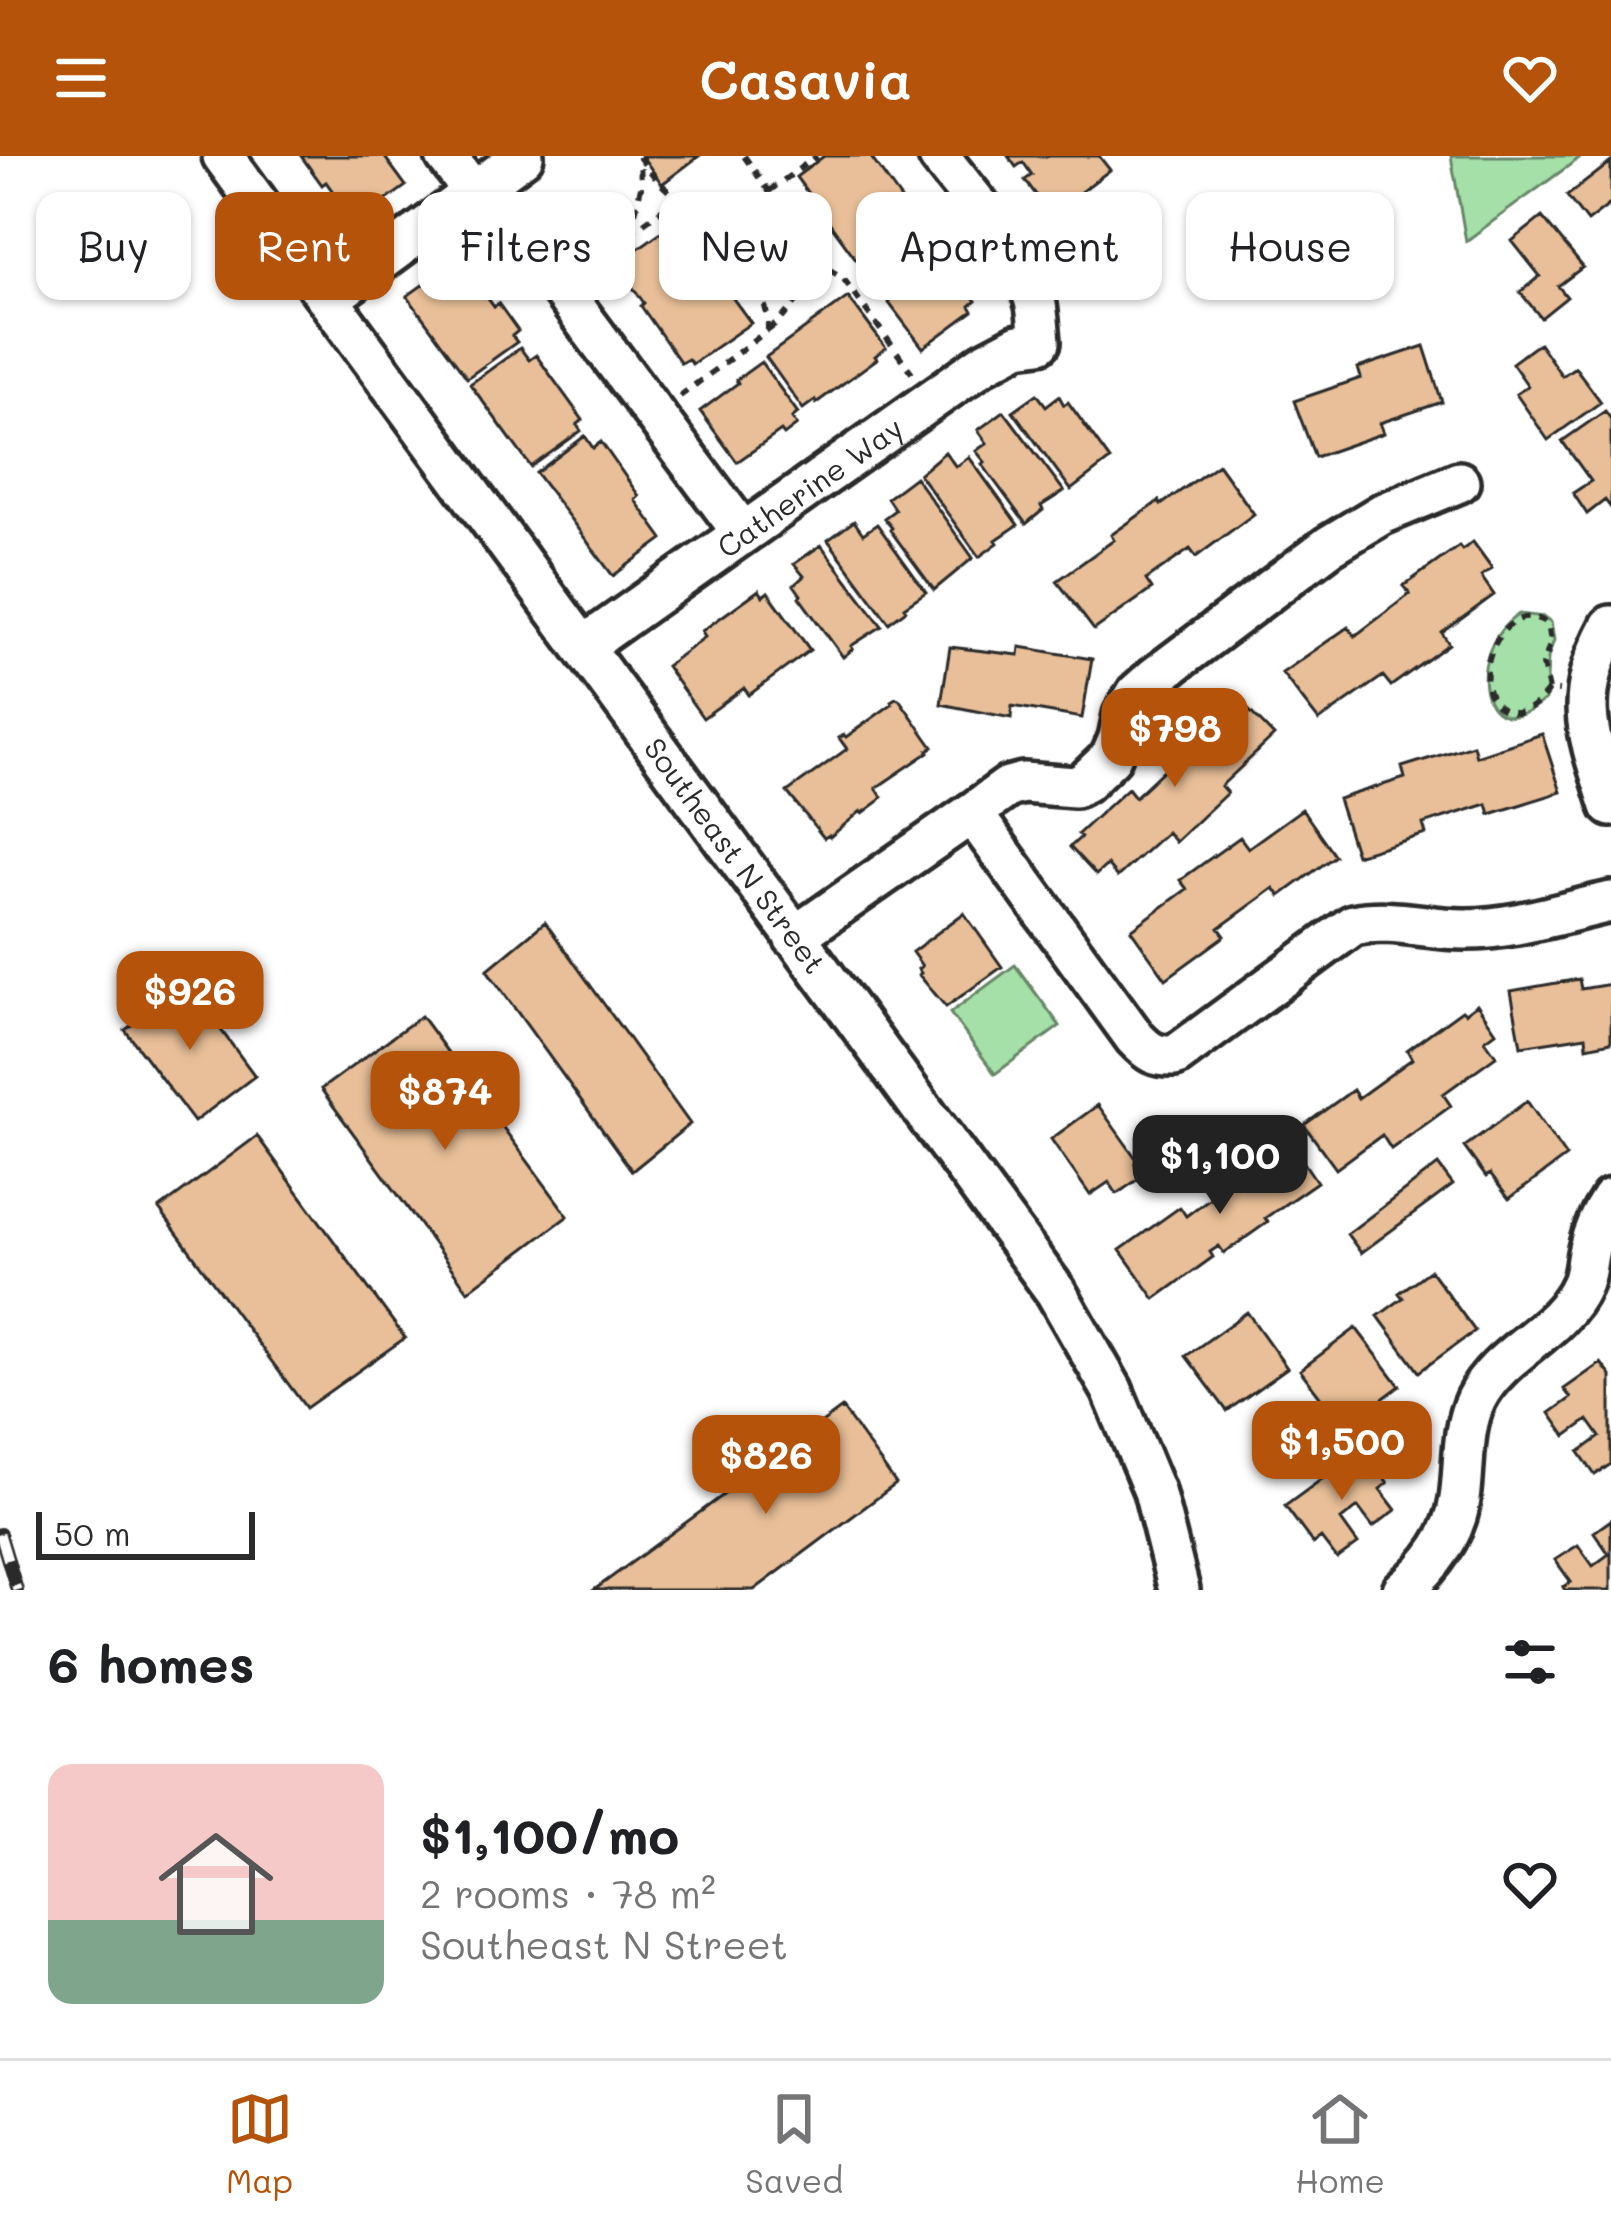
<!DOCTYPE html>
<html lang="en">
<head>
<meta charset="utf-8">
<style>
	:root { --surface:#fff; --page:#f6f6f6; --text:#202124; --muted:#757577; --line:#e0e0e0; --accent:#b45309 }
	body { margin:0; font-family:Mali,sans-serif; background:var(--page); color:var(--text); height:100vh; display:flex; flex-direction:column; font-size:45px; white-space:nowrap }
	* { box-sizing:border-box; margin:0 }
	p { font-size:39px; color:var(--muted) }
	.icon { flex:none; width:66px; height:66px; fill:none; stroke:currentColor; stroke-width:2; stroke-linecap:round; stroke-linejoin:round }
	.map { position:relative; height:1434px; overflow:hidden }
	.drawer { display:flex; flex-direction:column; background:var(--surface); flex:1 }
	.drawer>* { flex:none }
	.banner { position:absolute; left:36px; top:36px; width:1539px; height:108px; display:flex; gap:24px }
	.scale { position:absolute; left:36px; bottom:30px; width:219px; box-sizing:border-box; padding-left:12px; border:6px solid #2b2b2b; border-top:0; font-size:33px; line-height:42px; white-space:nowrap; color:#2b2b2b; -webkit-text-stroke:9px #fff; paint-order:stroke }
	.price { position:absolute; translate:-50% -102px; padding:0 27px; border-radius:24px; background:var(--accent); color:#fff; font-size:39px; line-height:78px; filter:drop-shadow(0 3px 6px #0008) }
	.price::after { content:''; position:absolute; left:50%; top:72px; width:36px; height:27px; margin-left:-18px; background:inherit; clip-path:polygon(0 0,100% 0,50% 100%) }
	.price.on { background:#222; color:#fff }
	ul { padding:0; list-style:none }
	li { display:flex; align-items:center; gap:36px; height:300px; padding:0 48px }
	li span { display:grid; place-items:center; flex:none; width:336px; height:240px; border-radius:24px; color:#555 }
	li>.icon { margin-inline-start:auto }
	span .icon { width:144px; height:144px; fill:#fffc; stroke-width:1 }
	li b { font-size:51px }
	h2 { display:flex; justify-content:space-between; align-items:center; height:144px; padding:0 48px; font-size:51px }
	.tag { padding:0 42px; border-radius:24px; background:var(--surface); box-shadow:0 3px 9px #0004; font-size:42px; line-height:108px }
	.tag.on { background:var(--accent); color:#fff }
	header { display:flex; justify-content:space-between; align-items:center; height:156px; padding:0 48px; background:var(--accent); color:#fff; font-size:54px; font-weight:600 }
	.menu { display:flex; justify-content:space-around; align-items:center; height:168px; border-top:3px solid var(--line); background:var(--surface); font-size:33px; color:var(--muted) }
	.menu a { display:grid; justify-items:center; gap:6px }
	.menu .on { color:var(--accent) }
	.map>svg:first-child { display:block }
	.green { fill:#a4e0a7; stroke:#688669; stroke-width:3 }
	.building { fill:#e8bf98; stroke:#2b2b2b; stroke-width:3 }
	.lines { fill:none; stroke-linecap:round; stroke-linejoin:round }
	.minor-casing { stroke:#2b2b2b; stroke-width:48 }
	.path { stroke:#2b2b2b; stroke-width:6; stroke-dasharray:9 9; stroke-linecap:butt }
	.minor { stroke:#fff; stroke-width:39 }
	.rail-casing { stroke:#2b2b2b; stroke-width:14 }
	.rail { stroke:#fff; stroke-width:9; stroke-dasharray:27; stroke-linecap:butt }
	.labels { text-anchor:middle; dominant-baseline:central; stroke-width:9; stroke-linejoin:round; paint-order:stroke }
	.street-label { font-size:30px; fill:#2b2b2b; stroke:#fff }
</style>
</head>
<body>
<header><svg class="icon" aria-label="menu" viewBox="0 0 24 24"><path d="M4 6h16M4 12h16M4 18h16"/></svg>Casavia<svg class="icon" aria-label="heart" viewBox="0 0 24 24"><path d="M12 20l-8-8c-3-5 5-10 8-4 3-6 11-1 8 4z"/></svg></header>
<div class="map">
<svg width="1611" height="1434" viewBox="0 0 1611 1434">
	<rect width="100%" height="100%" fill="#fff"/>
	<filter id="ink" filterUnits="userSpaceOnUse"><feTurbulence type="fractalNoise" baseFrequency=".00833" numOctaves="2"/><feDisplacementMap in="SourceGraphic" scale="24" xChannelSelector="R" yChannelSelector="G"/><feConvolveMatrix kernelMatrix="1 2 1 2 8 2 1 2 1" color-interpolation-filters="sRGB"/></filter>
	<g filter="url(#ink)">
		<!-- green -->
		<path class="green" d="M1451,0h131l-116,85z
			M1519,458l25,3 7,5 3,18 -6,18 -2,41c-65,58 -86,-46 -27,-85z
			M1015,809l45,61 -65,48 -45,-61z"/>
		<!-- building -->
		<path class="building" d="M301,0h83l22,30 -51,37 -29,-41 -4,3z
			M642,0h57l-37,28z
			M824,0h46l40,56 -6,4 4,6 -52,37 -60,-82z
			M1008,0h91l11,14 -52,39 -6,-7 -7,5 -20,-27 7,-5 -9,-13 -7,5z
			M1611,6v46l-2,-3 -22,17 -20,-26z
			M1542,61l41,50 -25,19 9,11 -26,21 -21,-26 20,-16 -28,-35z
			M668,71l27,37 9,-5 47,64 -59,41 -4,-5 -7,4 -40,-57 3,-3 -28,-39z
			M913,72l6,9 6,-5 51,69 -6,5 3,5 -50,37 -62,-82z
			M766,77l8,1 5,7 -1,10 -17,12 -9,-2 -5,-6 2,-8z
			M459,103l35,48 4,-4 20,28 -6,5 5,6 -50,36 -60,-82z
			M848,141l38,51 -11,8 2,3 -61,44 -1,-3 -12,9 -37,-52z
			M1539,187l23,33 13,-9 26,35 -53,38 -32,-46 12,-8 -16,-23z
			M1424,190l18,56 -62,21 4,10 -69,24 -21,-56 67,-23 -3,-10z
			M520,192l9,12 7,-5 47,65 -6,5 4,6 -50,36 -61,-83z
			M761,206l37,51 -6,5 5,7 -13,10 -3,-4 -44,31 -37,-51 38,-28 -2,-3z
			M1037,238l9,12 13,-10 5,9 4,-3 42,58 -39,30 -58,-79z
			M1004,255l60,80 -23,15 2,4 -17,14 -44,-60 3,-2 -9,-11 11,-8 -9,-13z
			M1605,255l6,8v89l-6,-8 -18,14 -14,-21 18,-12 -29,-40z
			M585,280l8,12 8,-6 38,54 -4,4 28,39 -50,37 -77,-103z
			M945,296l11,15 13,-10 49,68 -22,15 2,3 -19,14 -60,-83z
			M1218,308l36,50 -58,43 -6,-8 -44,31 6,9 -58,41 -37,-49 57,-41 -3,-5 48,-34 2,4z
			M915,321l58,81 -39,32 -44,-60 2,-2 -8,-10 11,-8 -8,-12z
			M854,365l9,13 14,-10 49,68 -22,15 2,3 -17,13 -61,-83z
			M1473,386l19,26 -11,8 13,19 -52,38 7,11 -58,42 -8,-10 -64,45 -37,-48 66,-46 7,9 55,-42 -7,-8 56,-40 3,4z
			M821,389l61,81 -31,20 2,3 -10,8 -44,-60 2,-2 -7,-10 10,-9 -10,-12z
			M759,434l4,6 5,-4 42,58 -61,45 -5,-7 -41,30 -37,-52 39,-29 -3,-6z
			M950,491l69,8 1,-8 72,12 -10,59 -70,-12 -1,12 -70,-14z
			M1231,536l43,44 -53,50 6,7 -52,49 -8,-10 -50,45 -10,-12 -11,10 -26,-28 11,-10 -3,-3 50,-46 7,9 50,-47 -7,-8z
			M896,542l3,1 34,48 -5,3 1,2 -53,36 6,9 -4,5 -15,11 -2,-2 -31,26 -1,-2 -5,3 -37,-46 60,-43 -8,-11 5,-3 2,2 46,-33 -1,-3z
			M1542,578l19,58 -71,22 -3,-10 -64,20 3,10 -70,21 -18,-56 67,-21 -3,-11 71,-22 3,11z
			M1302,653l33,47 -55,40 -6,-8 -55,40 6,8 -59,43 -35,-49 56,-41 -7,-9 60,-43 8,11z
			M964,757l38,54 -56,40 -27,-32 2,-2 -3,-4 4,-3 -10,-14z
			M545,766l145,202 -58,47 -145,-201z
			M1579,823l2,10 30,-5v58l-24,5 -1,-11 -65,10 -10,-55z
			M187,828l68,92 -61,46 -69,-92z
			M1477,848l19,28 -11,8 11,16 -53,38 8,12 -60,43 -9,-14 -46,34 -32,-44 49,-35 5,8 54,-39 -5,-9 55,-40 3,3z
			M421,860l147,200 -100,75 -147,-202z
			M1527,945l39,56 -57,42 -19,-25 -4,3 -22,-30z
			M1098,949l40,56 -3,2 9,12 -27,19 -8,-12 -19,13 -39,-56z
			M1283,976l34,50 -52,36 3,4 -44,31 -5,-7 -9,6 3,5 -58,42 -35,-49 60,-43 6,9 43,-32 -6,-9z
			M257,980l148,202 -99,70 -147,-199z
			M1438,1009l15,20 -92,68 -14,-19z
			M1430,1114l45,61 -56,41 -41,-56 25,-18 -4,-5z
			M1247,1156l40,56 -60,43 -41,-55z
			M1356,1172l44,58 -56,42 -44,-58z
			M1601,1207l10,13v88l-16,11 -16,-23 21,-15 -12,-17 -22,16 -16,-23 21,-15 -7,-9z
			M842,1252l54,76 -142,106h-160z
			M1363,1293l25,34 -8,6 16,21 -23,17 -15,-20 -17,13 17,24 -21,15 -16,-21 -8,6 -28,-38z
			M1611,1364v70h-46l-2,-3 8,-5 -16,-22 23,-15 15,21 16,-12 -15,-22z"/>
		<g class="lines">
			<!-- minor casing -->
			<g class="minor-casing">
				<g id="minor">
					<path id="s1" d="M223,0l833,1136 56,98 42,101 25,99"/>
					<path d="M446,0l28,37"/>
					<path d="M484,30l259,347"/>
					<path d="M330,142l193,-142"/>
					<path d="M1459,326l-77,32 -53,32 -174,131 -18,16 -13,22 -5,23 -8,19 -26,25 -10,5 -52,-4 -15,4 -36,26 163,225c13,14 20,19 40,18l178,-131c37,-8 74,4 111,4 48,1 100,-17 147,-27"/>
					<path d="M1611,470c-39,73 -24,106 0,180"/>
					<path id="s2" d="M584,490l400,-283 34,-18 22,-3c-1,-12 -2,-25 -4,-37 -13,-53 -65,-106 -97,-149"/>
					<path d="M794,781l178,-124"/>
					<path d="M1403,1434c28,-23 52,-55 57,-91 5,-33 1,-69 16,-100 24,-48 83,-65 105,-114 5,-10 5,-25 8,-36 4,-18 12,-35 22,-50"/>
				</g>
			</g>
			<!-- path -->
			<path class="path" d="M744,0l29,41 7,25 14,21 31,24
				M639,1l19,24 19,18
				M769,35l48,-35
				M631,74l10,-43 -1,-30
				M585,109l92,-66c13,18 26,37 41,54 25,31 50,30 50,77l-88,66
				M768,174l11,-8 46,-55 18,11 69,95
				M1549,534l-6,-25 8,-23 -3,-18c-48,-34 -88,74 -39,88 18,5 30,-10 40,-22l10,1"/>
			<!-- minor -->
			<use href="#minor" class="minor"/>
			<!-- rail casing -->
			<g class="rail-casing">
				<path id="rail" d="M0,1378l17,56"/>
			</g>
			<!-- rail -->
			<use href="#rail" class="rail"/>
		</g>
	</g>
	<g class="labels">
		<!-- street labels -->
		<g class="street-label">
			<text stroke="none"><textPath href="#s2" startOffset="276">Catherine Way</textPath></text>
			<text stroke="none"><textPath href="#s1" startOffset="867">Southeast N Street</textPath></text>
		</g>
	</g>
</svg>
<div class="scale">50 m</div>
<b class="price" style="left:1175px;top:634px">$798</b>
<b class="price" style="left:190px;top:897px">$926</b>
<b class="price" style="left:445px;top:997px">$874</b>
<b class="price on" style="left:1220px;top:1061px">$1,100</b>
<b class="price" style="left:1342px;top:1347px">$1,500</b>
<b class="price" style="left:766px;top:1361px">$826</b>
<div class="banner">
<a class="tag">Buy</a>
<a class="tag on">Rent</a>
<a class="tag">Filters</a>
<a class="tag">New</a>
<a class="tag">Apartment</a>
<a class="tag">House</a>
</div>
</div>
<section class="drawer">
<h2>6 homes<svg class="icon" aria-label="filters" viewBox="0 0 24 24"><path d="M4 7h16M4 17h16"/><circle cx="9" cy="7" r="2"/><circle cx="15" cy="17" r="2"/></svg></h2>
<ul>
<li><span style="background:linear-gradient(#f6c9c9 65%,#7fa58c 0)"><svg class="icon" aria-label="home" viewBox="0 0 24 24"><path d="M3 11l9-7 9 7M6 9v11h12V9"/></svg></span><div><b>$1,100/mo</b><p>2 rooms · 78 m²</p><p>Southeast N Street</p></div><svg class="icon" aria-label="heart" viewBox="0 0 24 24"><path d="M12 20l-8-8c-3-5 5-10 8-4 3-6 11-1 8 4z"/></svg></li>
</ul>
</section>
<nav class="menu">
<a class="on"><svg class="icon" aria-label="map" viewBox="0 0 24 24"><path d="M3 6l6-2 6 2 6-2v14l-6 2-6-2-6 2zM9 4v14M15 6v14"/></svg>Map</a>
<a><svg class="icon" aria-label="saved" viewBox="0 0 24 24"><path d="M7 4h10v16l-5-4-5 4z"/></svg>Saved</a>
<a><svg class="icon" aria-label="home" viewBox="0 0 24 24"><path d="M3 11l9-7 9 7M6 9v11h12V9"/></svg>Home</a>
</nav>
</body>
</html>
